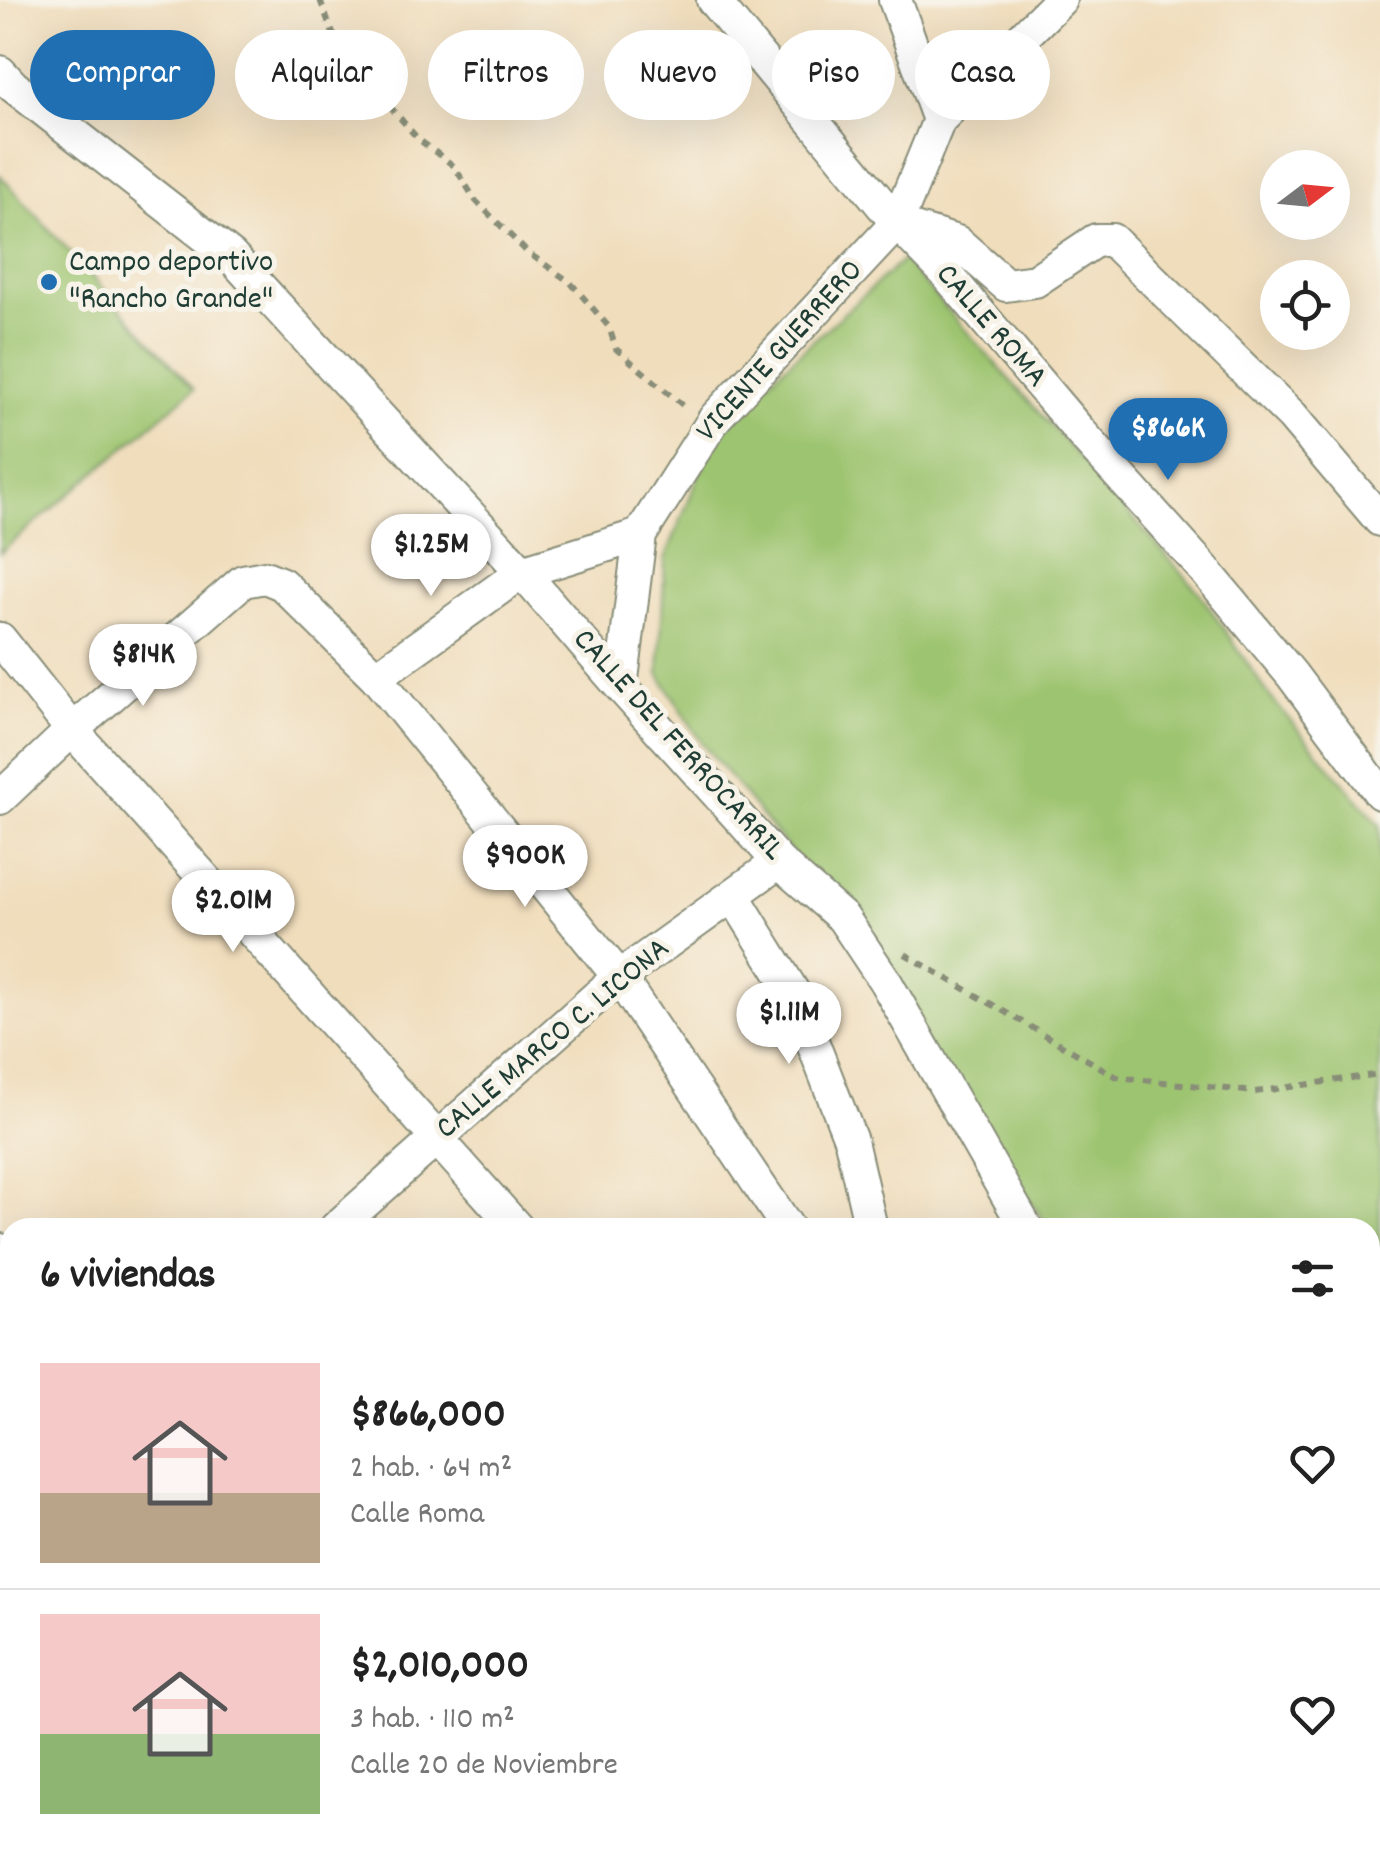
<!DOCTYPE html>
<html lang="es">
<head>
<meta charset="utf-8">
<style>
	:root { --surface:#fff; --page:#f2f2f2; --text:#222; --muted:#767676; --line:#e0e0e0; --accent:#1f6fb2 }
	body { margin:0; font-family:Dekko,sans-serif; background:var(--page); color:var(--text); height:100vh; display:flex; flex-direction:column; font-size:38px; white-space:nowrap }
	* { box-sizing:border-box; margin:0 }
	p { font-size:32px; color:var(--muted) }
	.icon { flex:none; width:55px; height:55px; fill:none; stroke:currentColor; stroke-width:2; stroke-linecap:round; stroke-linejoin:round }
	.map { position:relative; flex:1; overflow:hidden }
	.details { position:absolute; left:0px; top:1218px; width:1380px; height:642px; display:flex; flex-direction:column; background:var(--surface); border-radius:30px 30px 0 0; box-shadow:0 10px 40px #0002 }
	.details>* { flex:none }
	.top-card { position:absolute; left:30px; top:30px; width:1320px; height:90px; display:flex; gap:20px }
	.needle { width:65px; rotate:74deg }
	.buttons { position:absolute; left:1260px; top:150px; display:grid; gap:20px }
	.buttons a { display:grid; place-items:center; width:90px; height:90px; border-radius:50%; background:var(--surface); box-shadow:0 10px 40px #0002; font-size:50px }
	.price { position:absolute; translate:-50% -85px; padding:0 22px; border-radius:35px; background:#fff; color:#222; font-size:32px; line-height:65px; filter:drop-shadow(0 2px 5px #0008) }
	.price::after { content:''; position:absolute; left:50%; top:60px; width:30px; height:22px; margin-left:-15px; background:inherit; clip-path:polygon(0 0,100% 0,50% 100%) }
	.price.on { background:var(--accent); color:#fff }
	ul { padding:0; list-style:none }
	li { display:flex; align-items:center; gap:30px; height:250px; padding:0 40px }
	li+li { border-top:2px solid var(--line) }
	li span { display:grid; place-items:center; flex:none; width:280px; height:200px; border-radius:0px; color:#555 }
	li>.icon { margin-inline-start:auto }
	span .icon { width:120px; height:120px; fill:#fffc; stroke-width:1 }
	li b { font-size:42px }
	h2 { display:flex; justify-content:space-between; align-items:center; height:120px; padding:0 40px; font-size:42px }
	.pill { padding:0 35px; border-radius:45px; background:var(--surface); box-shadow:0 10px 40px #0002; font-size:35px; line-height:90px }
	.pill.on { background:var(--accent); color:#fff }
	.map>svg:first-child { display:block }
	.industrial { fill:#d1bfbd }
	.green { fill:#9dc46f; stroke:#5e8052; stroke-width:2.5 }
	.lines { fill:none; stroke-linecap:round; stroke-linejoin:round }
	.street-casing { stroke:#888d78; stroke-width:36 }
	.path { stroke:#888d78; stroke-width:6; stroke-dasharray:8 8; stroke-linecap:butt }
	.street { stroke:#fff; stroke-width:32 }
	.poi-dot { fill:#1f6fb2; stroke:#f7f3e8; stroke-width:4 }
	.labels { text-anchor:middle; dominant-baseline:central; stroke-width:10; stroke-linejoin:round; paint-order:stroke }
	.poi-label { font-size:32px; fill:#1f3d34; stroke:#f7f3e8; text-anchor:start }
	.street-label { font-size:32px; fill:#1f3d34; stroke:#f7f3e8 }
</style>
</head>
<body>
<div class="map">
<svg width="1380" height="1858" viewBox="0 0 1380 1858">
	<rect width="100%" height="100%" fill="#f7f3e8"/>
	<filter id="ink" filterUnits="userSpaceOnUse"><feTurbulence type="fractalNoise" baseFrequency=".01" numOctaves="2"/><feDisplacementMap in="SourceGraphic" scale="20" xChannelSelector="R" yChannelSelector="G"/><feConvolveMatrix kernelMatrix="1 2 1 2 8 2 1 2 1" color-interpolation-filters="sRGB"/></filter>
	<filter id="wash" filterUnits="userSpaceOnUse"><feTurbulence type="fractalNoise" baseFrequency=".0048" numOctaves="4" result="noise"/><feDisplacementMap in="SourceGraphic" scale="40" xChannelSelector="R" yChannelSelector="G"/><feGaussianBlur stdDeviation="2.25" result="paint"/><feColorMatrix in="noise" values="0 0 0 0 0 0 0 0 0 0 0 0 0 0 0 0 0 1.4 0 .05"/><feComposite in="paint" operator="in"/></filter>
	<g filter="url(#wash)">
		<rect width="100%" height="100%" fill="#f0ddbc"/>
		<!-- industrial -->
		<path class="industrial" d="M1380,1692v166h-112l6,-8h96v-143z"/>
		<!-- green -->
		<path class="green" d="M0,175l194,214 -194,164z
			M903,260l296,332 72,106 109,127v724l-10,-14v-307l-322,-1 -244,-359 -102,-125 -43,-69 6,-115 54,-134z"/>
	</g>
	<g filter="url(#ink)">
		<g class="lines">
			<!-- street casing -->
			<g class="street-casing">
				<path id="street" d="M713,0l184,223 46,47 139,164 121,134 89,107 88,118
					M895,0l44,120
					M0,72l13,14 218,170 291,316 99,115 158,175 64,56 42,63 141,247
					M901,225l56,17 49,43 29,-4 61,-41h16l180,176 88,104
					M0,639l72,91 445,498
					M376,677l146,-105 118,-37
					M621,687l19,-152 75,-117 182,-195 42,-103 121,-120
					M0,798l72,-68 171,-149 22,-4 17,7 94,93 243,300 169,251
					M733,895l60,97 58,149 20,87
					M336,1228l283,-251 160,-115
					M0,1250l10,12
					M0,1322l10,11
					M0,1524l10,-9
					M1370,1727l10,-30
					M1370,1805l10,-9
					M462,1850l6,8
					M525,1850l6,8
					M416,1858l9,-8
					M873,1858l1,-8
					M1311,1858l9,-8"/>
			</g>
			<!-- path -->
			<path class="path" d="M320,0l12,31 15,25 71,83 36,27 22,35 51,51 43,30 39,45 7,22 69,58
				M905,954l212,123 138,15 125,-18"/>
			<!-- street -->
			<use href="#street" class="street"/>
		</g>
	</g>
	<!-- markers -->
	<circle class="poi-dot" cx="49" cy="282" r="10"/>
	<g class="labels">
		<!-- poi labels -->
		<g class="poi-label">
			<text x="69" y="264">Campo deportivo<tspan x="69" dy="37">"Rancho Grande"</tspan></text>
		</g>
		<!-- street labels -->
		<g class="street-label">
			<text transform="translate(990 327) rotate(49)">CALLE ROMA</text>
			<text transform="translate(781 352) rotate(-48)">VICENTE GUERRERO</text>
			<text transform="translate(677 746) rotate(48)">CALLE DEL FERROCARRIL</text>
			<text transform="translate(554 1040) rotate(-40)">CALLE MARCO C. LICONA</text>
		</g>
	</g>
</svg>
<div class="buttons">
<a><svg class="needle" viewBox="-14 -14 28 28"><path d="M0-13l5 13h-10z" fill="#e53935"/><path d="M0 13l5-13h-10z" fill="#767676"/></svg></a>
<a><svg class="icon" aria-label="locate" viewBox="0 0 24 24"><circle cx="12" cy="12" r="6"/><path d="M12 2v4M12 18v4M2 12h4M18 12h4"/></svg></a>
</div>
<b class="price on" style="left:1168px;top:483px">$866K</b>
<b class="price" style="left:431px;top:599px">$1.25M</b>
<b class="price" style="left:143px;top:709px">$814K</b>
<b class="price" style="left:525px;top:910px">$900K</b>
<b class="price" style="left:233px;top:955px">$2.01M</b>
<b class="price" style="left:789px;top:1067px">$1.11M</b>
<div class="top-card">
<a class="pill on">Comprar</a>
<a class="pill">Alquilar</a>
<a class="pill">Filtros</a>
<a class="pill">Nuevo</a>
<a class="pill">Piso</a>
<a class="pill">Casa</a>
</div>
<section class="details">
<h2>6 viviendas<svg class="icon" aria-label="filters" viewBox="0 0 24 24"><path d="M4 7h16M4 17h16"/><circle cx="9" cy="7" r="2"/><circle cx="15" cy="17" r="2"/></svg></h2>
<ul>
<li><span style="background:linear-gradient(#f6c9c9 65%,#b9a48a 0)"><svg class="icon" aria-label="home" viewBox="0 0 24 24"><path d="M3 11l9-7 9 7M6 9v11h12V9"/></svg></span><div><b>$866,000</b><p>2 hab. · 64 m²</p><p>Calle Roma</p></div><svg class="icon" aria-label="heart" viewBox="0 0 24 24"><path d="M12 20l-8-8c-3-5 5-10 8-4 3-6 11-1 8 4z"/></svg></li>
<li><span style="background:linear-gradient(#f6c9c9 60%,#8fb573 0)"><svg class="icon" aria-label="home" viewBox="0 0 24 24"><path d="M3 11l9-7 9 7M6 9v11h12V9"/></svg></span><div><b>$2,010,000</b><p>3 hab. · 110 m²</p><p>Calle 20 de Noviembre</p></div><svg class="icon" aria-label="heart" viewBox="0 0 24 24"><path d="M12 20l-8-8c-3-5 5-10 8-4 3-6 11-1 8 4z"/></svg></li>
</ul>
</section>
</div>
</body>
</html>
